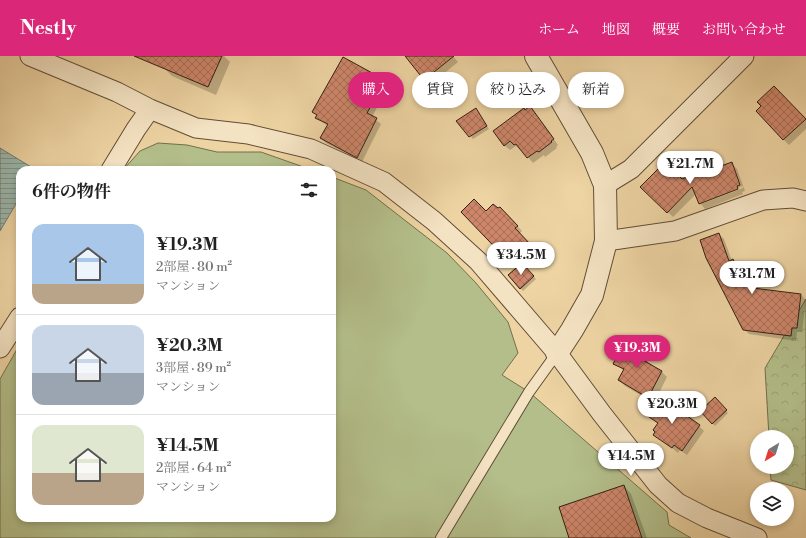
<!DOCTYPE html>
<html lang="ja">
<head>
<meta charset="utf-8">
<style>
	:root { --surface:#fff; --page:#f2f2f2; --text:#222; --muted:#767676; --line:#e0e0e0; --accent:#db2777 }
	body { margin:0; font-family:"Libre Bodoni","Noto Serif JP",serif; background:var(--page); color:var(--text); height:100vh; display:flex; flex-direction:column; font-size:15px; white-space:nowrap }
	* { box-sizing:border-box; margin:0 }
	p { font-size:13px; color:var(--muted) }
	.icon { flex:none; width:22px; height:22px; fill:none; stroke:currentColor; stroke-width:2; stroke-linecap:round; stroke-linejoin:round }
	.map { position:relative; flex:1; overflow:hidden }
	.drawer { position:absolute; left:16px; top:110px; width:320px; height:356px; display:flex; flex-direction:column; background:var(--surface); border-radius:12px; box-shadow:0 2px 6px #0003 }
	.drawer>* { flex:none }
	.banner { position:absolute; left:348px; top:16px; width:380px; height:36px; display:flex; gap:8px }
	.needle { width:26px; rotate:218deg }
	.buttons { position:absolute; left:750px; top:374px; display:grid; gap:8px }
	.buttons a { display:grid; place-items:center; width:44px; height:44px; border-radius:50%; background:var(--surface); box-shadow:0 2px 6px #0003; font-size:20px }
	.price { position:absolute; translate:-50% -34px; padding:0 9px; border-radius:14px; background:#fff; color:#222; font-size:13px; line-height:26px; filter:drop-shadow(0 1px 2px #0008) }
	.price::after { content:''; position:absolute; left:50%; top:24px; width:12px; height:9px; margin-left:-6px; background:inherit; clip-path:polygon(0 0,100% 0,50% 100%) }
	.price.selected { background:var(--accent); color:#fff }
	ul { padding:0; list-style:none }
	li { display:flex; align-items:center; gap:12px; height:100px; padding:0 16px }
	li+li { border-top:1px solid var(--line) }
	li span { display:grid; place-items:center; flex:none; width:112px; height:80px; border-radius:12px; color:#555 }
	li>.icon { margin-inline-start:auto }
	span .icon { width:48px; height:48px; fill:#fffc; stroke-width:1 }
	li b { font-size:17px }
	h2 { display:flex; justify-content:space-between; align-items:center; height:48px; padding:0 16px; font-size:17px }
	.tag { padding:0 14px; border-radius:18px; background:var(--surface); box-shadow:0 2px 6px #0003; font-size:14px; line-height:36px }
	.tag.selected { background:var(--accent); color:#fff }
	header { display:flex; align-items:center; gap:24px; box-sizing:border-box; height:56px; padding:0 20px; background:var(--accent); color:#fff }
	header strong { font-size:19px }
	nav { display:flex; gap:22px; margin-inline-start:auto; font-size:14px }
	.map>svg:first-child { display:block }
	.green { fill:#b3be8a; stroke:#736f4e }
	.forest { fill:url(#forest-crowns); stroke:#736f4e }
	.water { fill:url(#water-rules); stroke:#717b6f }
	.shadow { fill:#0003; fill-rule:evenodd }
	.building { fill:url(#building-cross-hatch); stroke:#332013 }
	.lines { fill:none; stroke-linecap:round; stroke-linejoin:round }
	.service-casing { stroke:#624d37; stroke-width:12 }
	.minor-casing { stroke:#624d37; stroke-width:21 }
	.tertiary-casing { stroke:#624d37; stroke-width:24 }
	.service { stroke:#f4e3c3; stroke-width:10 }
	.minor { stroke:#f4e3c3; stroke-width:19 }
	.tertiary { stroke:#f4e3c3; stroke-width:22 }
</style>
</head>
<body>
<header>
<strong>Nestly</strong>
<nav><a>ホーム</a><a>地図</a><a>概要</a><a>お問い合わせ</a></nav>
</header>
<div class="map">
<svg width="806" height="482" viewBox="0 0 806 482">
	<defs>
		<pattern id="forest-crowns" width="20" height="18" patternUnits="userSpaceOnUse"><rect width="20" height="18" fill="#b3be8a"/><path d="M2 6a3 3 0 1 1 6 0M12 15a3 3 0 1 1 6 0" fill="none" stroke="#9aa376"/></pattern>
		<pattern id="water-rules" width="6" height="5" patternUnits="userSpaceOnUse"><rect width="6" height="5" fill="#9bb7ad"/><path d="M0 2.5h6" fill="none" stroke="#7f948c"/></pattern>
		<pattern id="building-cross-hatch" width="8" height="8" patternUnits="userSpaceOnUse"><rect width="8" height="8" fill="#cd866a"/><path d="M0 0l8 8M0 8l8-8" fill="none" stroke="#a76d56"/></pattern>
	</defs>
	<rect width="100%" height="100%" fill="#eed4a3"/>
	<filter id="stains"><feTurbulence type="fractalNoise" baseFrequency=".005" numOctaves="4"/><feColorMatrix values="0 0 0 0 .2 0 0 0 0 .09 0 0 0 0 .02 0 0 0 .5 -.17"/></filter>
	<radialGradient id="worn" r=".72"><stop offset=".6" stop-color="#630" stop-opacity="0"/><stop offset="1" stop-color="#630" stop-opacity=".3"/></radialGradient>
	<!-- green -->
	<path class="green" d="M158,87l29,2 30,7h44l51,18h-189l17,-19z
		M332,121l34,13 81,63 29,30 32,39 10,31 -16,22 27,17 138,120 2,13 22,13h-691v-159l20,-35v174h312z"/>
	<!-- forest -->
	<path class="forest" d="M806,243v191l-35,-10 -1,-13h17v-30h-18l-4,-69z"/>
	<!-- water -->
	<path class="water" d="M0,92l36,22h-16v27l-20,34z"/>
	<!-- shadow -->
	<path class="shadow" d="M148,0h76l6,6 -14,33 -44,-19 -9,-9z
		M407,0h46l5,6 -28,23 -24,-28z
		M384,25l5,4 -17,32 9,7 -19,38 -36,-19 -5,-5 7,-12 -6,-4 -8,-10z
		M780,36l26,28v9l-17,16 -6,-6z
		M525,55l10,2 23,32 -2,2 1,1 -12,9 -1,-2 -11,8 -12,-14 -1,1 -4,-4 -6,4 -6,-5z
		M478,56l11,17 -16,10 -15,-18z
		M731,107l6,6 8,22 -3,1 1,2 -38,15 -5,-6 -4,-9 -23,23 -31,-30 39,-7 32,-12 1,2zM743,130v2l-42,16v-2z
		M500,152l22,23 -3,3 17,17 -14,13 14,15 -13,12 -14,-16 7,-6 -54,-57h24l12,-2z
		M719,178l5,5 8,22 5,4 3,7h4l5,5 6,12 46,6 5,5 -4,32h-5l-1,9 -47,-7 -5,-5z
		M646,293l5,5 -4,9 15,9 5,5 -13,26 -29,-17 -6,-6 5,-9 -9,-8z
		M715,343l13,14 -13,13 -14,-15z
		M648,359l51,11 5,5 -17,24 -7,-5 -2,3 -23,-19 3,-10z
		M624,430l7,8 16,44h-77z"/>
	<!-- building -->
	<path class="building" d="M134,0h88l-14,31z
		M405,0h49l-30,24z
		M343,1l42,23 -18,33 10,5 -20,40 -37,-20 8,-14 -13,-6 2,-3 -5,-3z
		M774,30l32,33 -23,21 -27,-29 5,-5 -4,-4z
		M530,50l24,33 -3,2 1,1 -13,10 -2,-1 -10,7 -11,-14 -2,1 -4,-4 -6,5 -11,-15 31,-23 1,2z
		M476,52l11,18 -18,11 -13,-16z
		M732,106l8,23 -3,1 1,3 -39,15 -7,-17 -25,26 -27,-26 20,-20 2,2 5,-5 15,15 31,-12 -3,3z
		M474,143l12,12 7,-7 5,4 2,-1 18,19 -3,2 17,18 -20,19 -51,-53z
		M719,177l10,28 4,-2 6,13 3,-2 1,2 2,-1 8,17 48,6 -4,34h-5l-1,8 -48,-6 -37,-72 -6,-18z
		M522,207l12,13 -14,13 -12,-14z
		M627,282l20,10 -6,11 21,12 -14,27 -30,-18 6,-11 -11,-5z
		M660,341l40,28 -18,26 -8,-6 -2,3 -19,-13 2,-3 -2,-2 5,-7 -12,-8z
		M715,341l12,13 -15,14 -12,-13z
		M624,429l18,53h-73l-10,-31z"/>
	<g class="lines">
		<!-- service casing -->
		<g class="service-casing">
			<path id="service" d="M441,482l88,-146 28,-39"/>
		</g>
		<!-- minor casing -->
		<g class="minor-casing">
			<path id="minor" d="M30,0l87,36 33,17 46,19 52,6 63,15 73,33 50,39 44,40 79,92 45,61 56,71 20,18 29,15 50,20
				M111,114l25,-41 14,-20
				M605,129l26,-16 113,-113
				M606,185l69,-10 88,-31 30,-2 13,3
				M0,292l20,-31"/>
		</g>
		<!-- tertiary casing -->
		<g class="tertiary-casing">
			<path id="tertiary" d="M536,0l56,97 13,32 1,56 -14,54 -20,35 -15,23"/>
		</g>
		<!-- service -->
		<use href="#service" class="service"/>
		<!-- minor -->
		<use href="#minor" class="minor"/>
		<!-- tertiary -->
		<use href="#tertiary" class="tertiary"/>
	</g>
	<rect width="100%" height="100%" filter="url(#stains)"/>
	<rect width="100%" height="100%" fill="url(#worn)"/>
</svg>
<div class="buttons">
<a><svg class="needle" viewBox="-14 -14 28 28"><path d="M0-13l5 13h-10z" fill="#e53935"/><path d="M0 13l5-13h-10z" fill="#767676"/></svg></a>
<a><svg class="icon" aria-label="layers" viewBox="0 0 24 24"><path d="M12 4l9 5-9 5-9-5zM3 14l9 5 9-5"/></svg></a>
</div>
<b class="price" style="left:690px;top:129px">¥21.7M</b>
<b class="price" style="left:521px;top:220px">¥34.5M</b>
<b class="price" style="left:752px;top:239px">¥31.7M</b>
<b class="price selected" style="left:637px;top:313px">¥19.3M</b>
<b class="price" style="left:672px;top:369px">¥20.3M</b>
<b class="price" style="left:631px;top:421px">¥14.5M</b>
<div class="banner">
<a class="tag selected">購入</a>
<a class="tag">賃貸</a>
<a class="tag">絞り込み</a>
<a class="tag">新着</a>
</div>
<section class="drawer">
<h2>6件の物件<svg class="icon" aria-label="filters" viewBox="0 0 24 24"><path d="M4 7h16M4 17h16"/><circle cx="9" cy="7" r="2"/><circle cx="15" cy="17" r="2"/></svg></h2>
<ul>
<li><span style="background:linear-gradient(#a9c7e8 75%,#b9a48a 0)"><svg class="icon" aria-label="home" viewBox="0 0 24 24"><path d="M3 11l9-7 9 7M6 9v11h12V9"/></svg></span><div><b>¥19.3M</b><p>2部屋 · 80 m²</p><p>マンション</p></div></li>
<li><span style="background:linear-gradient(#c9d6e8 60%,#9aa5b1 0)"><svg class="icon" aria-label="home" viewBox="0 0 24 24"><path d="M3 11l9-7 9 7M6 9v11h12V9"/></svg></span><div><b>¥20.3M</b><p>3部屋 · 89 m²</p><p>マンション</p></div></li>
<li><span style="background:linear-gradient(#dfe7d0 60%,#b9a48a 0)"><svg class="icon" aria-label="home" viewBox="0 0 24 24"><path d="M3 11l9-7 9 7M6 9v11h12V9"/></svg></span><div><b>¥14.5M</b><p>2部屋 · 64 m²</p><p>マンション</p></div></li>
</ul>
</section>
</div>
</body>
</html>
